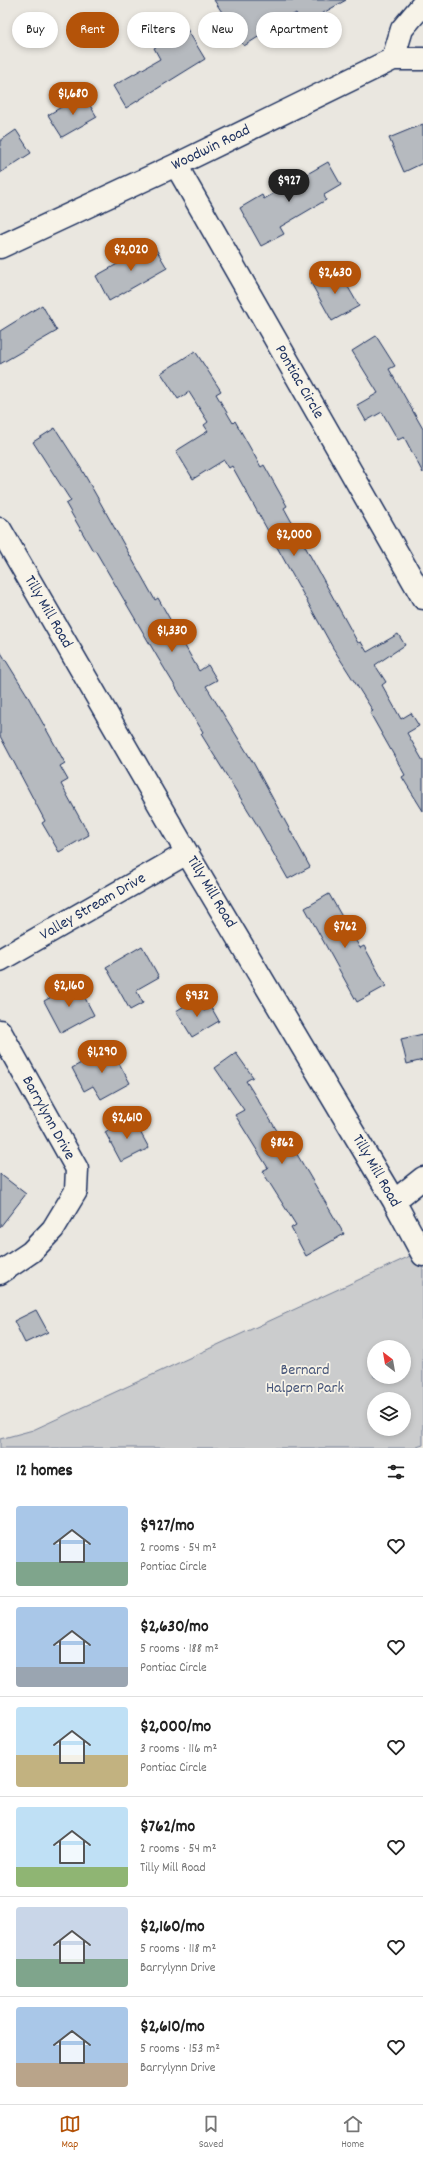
<!DOCTYPE html>
<html lang="en">
<head>
<meta charset="utf-8">
<style>
	:root { --surface:#fff; --page:#f2f2f2; --text:#222; --muted:#767676; --line:#e0e0e0; --accent:#b45309 }
	body { margin:0; font-family:Dekko,sans-serif; background:var(--page); color:var(--text); height:100vh; display:flex; flex-direction:column; font-size:15px; white-space:nowrap }
	* { box-sizing:border-box; margin:0 }
	p { font-size:13px; color:var(--muted) }
	.icon { flex:none; width:22px; height:22px; fill:none; stroke:currentColor; stroke-width:2; stroke-linecap:round; stroke-linejoin:round }
	.map { position:relative; height:1448px; overflow:hidden }
	.drawer { display:flex; flex-direction:column; background:var(--surface); flex:1 }
	.drawer>* { flex:none }
	.hud { position:absolute; left:12px; top:12px; width:399px; height:36px; display:flex; gap:8px }
	.needle { width:26px; rotate:329deg }
	.controls { position:absolute; left:367px; top:1340px; display:grid; gap:8px }
	.controls a { display:grid; place-items:center; width:44px; height:44px; border-radius:50%; background:var(--surface); box-shadow:0 2px 6px #0003; font-size:20px }
	.price { position:absolute; translate:-50% -34px; padding:0 9px; border-radius:14px; background:var(--accent); color:#fff; font-size:13px; line-height:26px; filter:drop-shadow(0 1px 2px #0008) }
	.price::after { content:''; position:absolute; left:50%; top:24px; width:12px; height:9px; margin-left:-6px; background:inherit; clip-path:polygon(0 0,100% 0,50% 100%) }
	.price.on { background:#222; color:#fff }
	ul { padding:0; list-style:none }
	li { display:flex; align-items:center; gap:12px; height:100px; padding:0 16px }
	li+li { border-top:1px solid var(--line) }
	li span { display:grid; place-items:center; flex:none; width:112px; height:80px; border-radius:4px; color:#555 }
	li>.icon { margin-inline-start:auto }
	span .icon { width:48px; height:48px; fill:#fffc; stroke-width:1 }
	li b { font-size:17px }
	h2 { display:flex; justify-content:space-between; align-items:center; height:48px; padding:0 16px; font-size:17px }
	.chip { padding:0 14px; border-radius:18px; background:var(--surface); box-shadow:0 2px 6px #0003; font-size:14px; line-height:36px }
	.chip.on { background:var(--accent); color:#fff }
	.tabs { display:flex; justify-content:space-around; align-items:center; height:56px; border-top:1px solid var(--line); background:var(--surface); font-size:11px; color:var(--muted) }
	.tabs a { display:grid; justify-items:center; gap:2px }
	.tabs .on { color:var(--accent) }
	.map>svg:first-child { display:block }
	.green { fill:#cbcccd; stroke:#737e96; fill-rule:evenodd }
	.building { fill:#b6babf; stroke:#1b2f5e }
	.lines { fill:none; stroke-linecap:round; stroke-linejoin:round }
	.minor-casing { stroke:#1b2f5e; stroke-width:25 }
	.minor { stroke:#f7f3e8; stroke-width:22 }
	.labels { text-anchor:middle; dominant-baseline:central; stroke-width:3.5; stroke-linejoin:round; paint-order:stroke }
	.street-label { font-size:16px; fill:#1b2f5e; stroke:#f7f3e8 }
	.park-label { font-size:16px; fill:#47567a; stroke:#f7f3e8 }
</style>
</head>
<body>
<div class="map">
<svg width="423" height="1448" viewBox="0 0 423 1448">
	<rect width="100%" height="100%" fill="#eae7e0"/>
	<filter id="ink" filterUnits="userSpaceOnUse"><feTurbulence type="fractalNoise" baseFrequency=".025" numOctaves="2"/><feDisplacementMap in="SourceGraphic" scale="8" xChannelSelector="R" yChannelSelector="G"/><feConvolveMatrix kernelMatrix="1 2 1 2 8 2 1 2 1" color-interpolation-filters="sRGB"/></filter>
	<g filter="url(#ink)">
		<!-- green -->
		<path class="green" d="M421,1251l2,4v190l-9,3h-414v-9l33,-9zM374,1347h30v30h-30zM374,1399h30v30h-30z"/>
		<!-- building -->
		<path class="building" d="M214,0h132l-44,25 -6,-12 -52,33z
			M187,29l18,30 -79,49 -13,-22 47,-27 -6,-11z
			M83,94l14,23 -35,20 -14,-22z
			M423,124v39l-19,9 -15,-34z
			M16,130l15,23 -31,20v-32z
			M328,162l13,23 -17,10 2,5 -46,27 4,7 -23,12 -21,-38 22,-13 2,4z
			M153,244l14,24 -58,33 -13,-25z
			M337,268l22,38 -27,15 -21,-38z
			M42,305l15,26 -57,33v-33z
			M376,336l19,30 -6,3 34,60v44l-19,-36 -6,3 -16,-28 -16,9 -9,-16 21,-12 -26,-42z
			M195,351l26,40 -5,3 17,29 2,-2 26,46 3,-2 23,41 -3,2 74,135 3,-1 6,10 31,-18 7,11 -30,20 11,17 -4,3 19,34 10,-6 8,13 -12,7 16,28v50l-21,-34 3,-2 -35,-62 3,-2 -40,-63 -101,-182 -3,2 -5,-8 -31,19 -17,-28 32,-20 -4,-6 4,-3 -19,-30 -11,7 -17,-26z
			M55,428l27,42 73,130 3,-2 41,73 9,-6 9,15 -11,6 48,78 56,103 -22,12 -29,-51 -58,-94 2,-2 -45,-74 -63,-108 -2,1 -27,-47 5,-3 -38,-59z
			M0,651l26,42 39,70 -5,3 8,14 -7,4 28,51 -30,17 -17,-29 3,-2 -45,-85z
			M329,894l31,54 4,-2 22,40 -29,16 -52,-94z
			M142,946l17,31 -23,13 7,13 -13,7 -24,-43z
			M77,983l17,32 -33,18 -17,-32z
			M196,999l8,12 7,-4 8,14 -27,16 -16,-26z
			M423,1034v26l-16,4 -6,-25z
			M110,1047l20,36 -29,16 -8,-13 -9,5 -12,-23z
			M236,1053l17,24 -7,4 45,72 4,-2 49,83 -38,22 -15,-28 5,-3 -34,-54 6,-3 -33,-53 9,-5 -29,-42z
			M132,1117l17,31 -28,14 -16,-30z
			M0,1174l26,20 -26,33z
			M36,1310l12,22 -23,11 -11,-22z"/>
		<g class="lines">
			<!-- minor casing -->
			<g class="minor-casing">
				<path id="minor" d="M393,59l9,-30 21,-25
					M176,165l247,433
					M0,247l176,-82 217,-106h30
					M0,529l187,324 207,348 29,54
					M0,960l187,-107
					M0,1031l77,138 -1,22 -23,38 -22,23 -31,21
					M394,1201l29,-23"/>
			</g>
			<!-- minor -->
			<use href="#minor" class="minor"/>
		</g>
	</g>
	<g class="labels">
		<!-- street labels -->
		<g class="street-label">
			<text transform="translate(211 148) rotate(-26)">Woodwin Road</text>
			<text transform="translate(299 382) rotate(60)">Pontiac Circle</text>
			<text transform="translate(48 612) rotate(60)">Tilly Mill Road</text>
			<text transform="translate(211 892) rotate(59)">Tilly Mill Road</text>
			<text transform="translate(93 907) rotate(-30)">Valley Stream Drive</text>
			<text transform="translate(48 1118) rotate(61)">Barrylynn Drive</text>
			<text transform="translate(376 1171) rotate(60)">Tilly Mill Road</text>
		</g>
		<!-- park labels -->
		<g class="park-label">
			<text x="305" y="1370">Bernard<tspan x="305" dy="18">Halpern Park</tspan></text>
		</g>
	</g>
</svg>
<div class="controls">
<a><svg class="needle" viewBox="-14 -14 28 28"><path d="M0-13l5 13h-10z" fill="#e53935"/><path d="M0 13l5-13h-10z" fill="#767676"/></svg></a>
<a><svg class="icon" aria-label="layers" viewBox="0 0 24 24"><path d="M12 4l9 5-9 5-9-5zM3 14l9 5 9-5"/></svg></a>
</div>
<b class="price" style="left:73px;top:116px">$1,680</b>
<b class="price on" style="left:289px;top:203px">$927</b>
<b class="price" style="left:131px;top:272px">$2,020</b>
<b class="price" style="left:335px;top:295px">$2,630</b>
<b class="price" style="left:294px;top:557px">$2,000</b>
<b class="price" style="left:172px;top:653px">$1,330</b>
<b class="price" style="left:345px;top:949px">$762</b>
<b class="price" style="left:69px;top:1008px">$2,160</b>
<b class="price" style="left:197px;top:1018px">$932</b>
<b class="price" style="left:102px;top:1074px">$1,290</b>
<b class="price" style="left:127px;top:1140px">$2,610</b>
<b class="price" style="left:282px;top:1165px">$862</b>
<div class="hud">
<a class="chip">Buy</a>
<a class="chip on">Rent</a>
<a class="chip">Filters</a>
<a class="chip">New</a>
<a class="chip">Apartment</a>
</div>
</div>
<section class="drawer">
<h2>12 homes<svg class="icon" aria-label="filters" viewBox="0 0 24 24"><path d="M4 7h16M4 17h16"/><circle cx="9" cy="7" r="2"/><circle cx="15" cy="17" r="2"/></svg></h2>
<ul>
<li><span style="background:linear-gradient(#a9c7e8 70%,#7fa58c 0)"><svg class="icon" aria-label="home" viewBox="0 0 24 24"><path d="M3 11l9-7 9 7M6 9v11h12V9"/></svg></span><div><b>$927/mo</b><p>2 rooms · 54 m²</p><p>Pontiac Circle</p></div><svg class="icon" aria-label="heart" viewBox="0 0 24 24"><path d="M12 20l-8-8c-3-5 5-10 8-4 3-6 11-1 8 4z"/></svg></li>
<li><span style="background:linear-gradient(#a9c7e8 75%,#9aa5b1 0)"><svg class="icon" aria-label="home" viewBox="0 0 24 24"><path d="M3 11l9-7 9 7M6 9v11h12V9"/></svg></span><div><b>$2,630/mo</b><p>5 rooms · 188 m²</p><p>Pontiac Circle</p></div><svg class="icon" aria-label="heart" viewBox="0 0 24 24"><path d="M12 20l-8-8c-3-5 5-10 8-4 3-6 11-1 8 4z"/></svg></li>
<li><span style="background:linear-gradient(#bfe0f5 60%,#c2b280 0)"><svg class="icon" aria-label="home" viewBox="0 0 24 24"><path d="M3 11l9-7 9 7M6 9v11h12V9"/></svg></span><div><b>$2,000/mo</b><p>3 rooms · 116 m²</p><p>Pontiac Circle</p></div><svg class="icon" aria-label="heart" viewBox="0 0 24 24"><path d="M12 20l-8-8c-3-5 5-10 8-4 3-6 11-1 8 4z"/></svg></li>
<li><span style="background:linear-gradient(#bfe0f5 75%,#8fb573 0)"><svg class="icon" aria-label="home" viewBox="0 0 24 24"><path d="M3 11l9-7 9 7M6 9v11h12V9"/></svg></span><div><b>$762/mo</b><p>2 rooms · 54 m²</p><p>Tilly Mill Road</p></div><svg class="icon" aria-label="heart" viewBox="0 0 24 24"><path d="M12 20l-8-8c-3-5 5-10 8-4 3-6 11-1 8 4z"/></svg></li>
<li><span style="background:linear-gradient(#c9d6e8 65%,#7fa58c 0)"><svg class="icon" aria-label="home" viewBox="0 0 24 24"><path d="M3 11l9-7 9 7M6 9v11h12V9"/></svg></span><div><b>$2,160/mo</b><p>5 rooms · 118 m²</p><p>Barrylynn Drive</p></div><svg class="icon" aria-label="heart" viewBox="0 0 24 24"><path d="M12 20l-8-8c-3-5 5-10 8-4 3-6 11-1 8 4z"/></svg></li>
<li><span style="background:linear-gradient(#a9c7e8 70%,#b9a48a 0)"><svg class="icon" aria-label="home" viewBox="0 0 24 24"><path d="M3 11l9-7 9 7M6 9v11h12V9"/></svg></span><div><b>$2,610/mo</b><p>5 rooms · 153 m²</p><p>Barrylynn Drive</p></div><svg class="icon" aria-label="heart" viewBox="0 0 24 24"><path d="M12 20l-8-8c-3-5 5-10 8-4 3-6 11-1 8 4z"/></svg></li>
</ul>
</section>
<nav class="tabs">
<a class="on"><svg class="icon" aria-label="map" viewBox="0 0 24 24"><path d="M3 6l6-2 6 2 6-2v14l-6 2-6-2-6 2zM9 4v14M15 6v14"/></svg>Map</a>
<a><svg class="icon" aria-label="saved" viewBox="0 0 24 24"><path d="M7 4h10v16l-5-4-5 4z"/></svg>Saved</a>
<a><svg class="icon" aria-label="home" viewBox="0 0 24 24"><path d="M3 11l9-7 9 7M6 9v11h12V9"/></svg>Home</a>
</nav>
</body>
</html>
